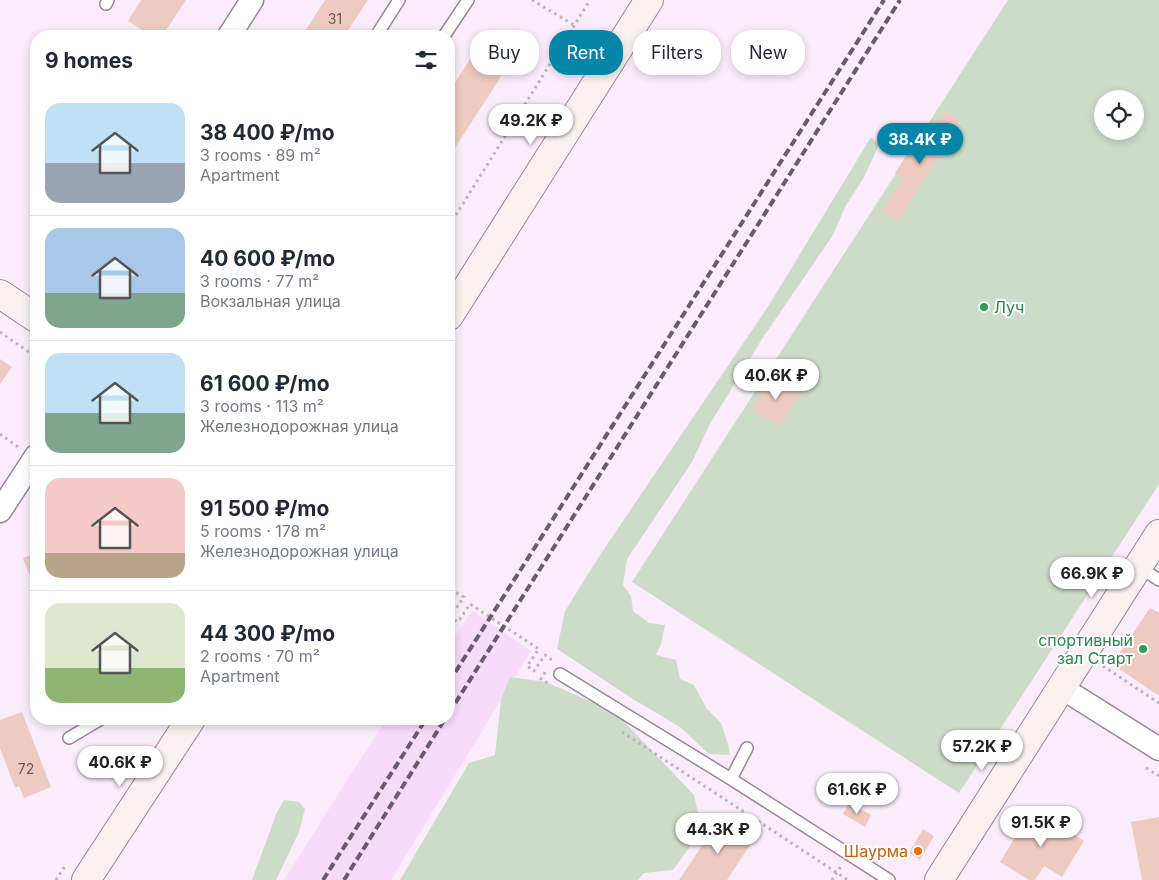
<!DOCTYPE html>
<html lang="en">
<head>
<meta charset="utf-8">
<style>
	:root { --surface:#fff; --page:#f2f2f3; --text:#1f2937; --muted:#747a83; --line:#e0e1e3; --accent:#0586a9 }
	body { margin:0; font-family:Inter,sans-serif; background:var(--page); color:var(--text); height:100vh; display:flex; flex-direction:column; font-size:19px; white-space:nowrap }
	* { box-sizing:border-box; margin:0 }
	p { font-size:16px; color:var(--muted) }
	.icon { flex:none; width:28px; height:28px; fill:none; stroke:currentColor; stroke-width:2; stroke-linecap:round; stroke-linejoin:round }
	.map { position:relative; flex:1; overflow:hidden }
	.panel { position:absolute; left:30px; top:30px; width:425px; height:695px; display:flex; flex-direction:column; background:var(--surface); border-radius:20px; box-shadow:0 2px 8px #0003 }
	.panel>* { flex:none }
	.guide { position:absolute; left:470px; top:30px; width:475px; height:45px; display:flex; gap:10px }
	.fabs { position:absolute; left:1094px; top:90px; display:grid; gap:10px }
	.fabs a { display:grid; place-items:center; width:50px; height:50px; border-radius:50%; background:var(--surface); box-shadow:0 2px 8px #0003; font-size:25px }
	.price { position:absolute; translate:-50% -42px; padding:0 11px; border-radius:18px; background:#fff; color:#222; font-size:16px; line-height:32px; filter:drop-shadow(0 1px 2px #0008) }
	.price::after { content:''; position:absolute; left:50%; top:30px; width:15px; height:11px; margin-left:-8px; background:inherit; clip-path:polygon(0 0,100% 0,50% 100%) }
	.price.selected { background:var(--accent); color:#fff }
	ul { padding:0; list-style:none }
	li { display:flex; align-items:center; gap:15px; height:125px; padding:0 15px }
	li+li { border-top:1px solid var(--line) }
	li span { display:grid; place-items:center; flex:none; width:140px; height:100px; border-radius:15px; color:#555 }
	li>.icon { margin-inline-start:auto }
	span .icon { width:60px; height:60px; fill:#fffc; stroke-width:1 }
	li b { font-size:21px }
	h2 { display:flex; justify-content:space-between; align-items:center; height:60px; padding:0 15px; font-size:21px }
	.chip { padding:0 18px; border-radius:20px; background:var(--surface); box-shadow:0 2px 8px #0003; font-size:18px; line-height:45px }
	.chip.selected { background:var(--accent); color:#fff }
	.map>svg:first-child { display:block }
	.built { fill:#f8dafb }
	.green { fill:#cddcc9; fill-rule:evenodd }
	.building { fill:#edcbc0 }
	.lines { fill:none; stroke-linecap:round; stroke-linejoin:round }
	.lane-casing { stroke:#9b859e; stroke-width:14 }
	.street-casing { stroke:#9b859e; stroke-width:25 }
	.secondary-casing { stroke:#9b859e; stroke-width:30 }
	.path { stroke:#beb1bf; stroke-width:3; stroke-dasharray:2.5 4; stroke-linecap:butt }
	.lane { stroke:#fff; stroke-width:11 }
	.street { stroke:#fff; stroke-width:22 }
	.secondary { stroke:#f9f0f0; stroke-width:28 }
	.rail { stroke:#675d69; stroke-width:4; stroke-dasharray:8 4; stroke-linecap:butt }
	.leisure-dot { fill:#2e9e5b; stroke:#fff; stroke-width:2 }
	.food-dot { fill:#e8710a; stroke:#fff; stroke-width:2 }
	.labels { text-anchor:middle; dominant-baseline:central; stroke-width:4; stroke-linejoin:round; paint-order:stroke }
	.number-label { font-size:14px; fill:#68585e }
	.leisure-label { font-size:16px; fill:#27864d; stroke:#fff; text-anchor:start }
	.food-label { font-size:16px; fill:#c56008; stroke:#fff; text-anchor:end }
</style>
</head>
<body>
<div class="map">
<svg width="1159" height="880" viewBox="0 0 1159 880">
	<rect width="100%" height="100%" fill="#fbecfc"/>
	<!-- built -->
	<path class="built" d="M472,611l59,40 -140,229h-107l102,-161h63v-74z"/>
	<!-- green -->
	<path class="green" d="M1008,0h151v484l-200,309 -327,-211zM1102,99h33v32h-33z
		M871,137l8,8 -16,34 -18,28 -12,28 -71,104 -52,85 -18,38 -65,97 -4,26 8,11 2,15 16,12 16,2 -4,19 -5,11 20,5 4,19 14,6 13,24 14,14 7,21 2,11 -21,-1 -29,-27 -47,-28 -76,-50 8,-38 35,-56 169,-250z
		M510,677l36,5 69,30 79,83 8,35 -29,40 -29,3 -6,7h-238l69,-117 26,-8 6,-56z
		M284,800l15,2 6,7 -6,23 -23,48h-24l25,-68z"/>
	<!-- building -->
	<path class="building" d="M141,0h45l-24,36h-10l-24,-15z
		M325,0h43l-24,36h-42z
		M483,39l30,19 -64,99v-65z
		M945,111l16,11 -63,99 -16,-10 21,-33 -8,-5 21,-33 8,5z
		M0,359l12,8 -12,17z
		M772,375l29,17 -21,34 -29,-17z
		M36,553v39l-13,-34z
		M1150,608l9,5v83l-47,-32z
		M22,712l29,75 -27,11 -5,-12 -4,2 -15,-40v-28z
		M849,803l22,12 -6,12 -22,-13z
		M1032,809l52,32 -22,36 -18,-11 -9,14h-6l-29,-18z
		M1159,817v63h-17l-11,-58z
		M719,820l33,22 -25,38h-48z
		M923,829l11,7 -14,24 -11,-7z"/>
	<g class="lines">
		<!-- lane casing -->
		<g class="lane-casing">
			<path id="lane" d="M106,4l2,-4
				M376,36l23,-36
				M444,36l24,-36
				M1138,566l21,14
				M560,674l171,105 158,101
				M69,738l32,-19
				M731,779l16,-31"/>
		</g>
		<!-- street casing -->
		<g class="street-casing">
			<path id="street" d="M229,36l23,-36
				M0,511l36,-55
				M1062,688l97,61"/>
		</g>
		<!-- secondary casing -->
		<g class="secondary-casing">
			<path id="secondary" d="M0,294l36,24
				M449,316l200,-316
				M86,880l105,-161
				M939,880l220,-346"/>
		</g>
		<!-- path -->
		<path class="path" d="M532,0l42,25
			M449,226l141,-226
			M0,332l36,25
			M0,434l18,13
			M449,602l6,-10 9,5 -14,20 8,5 12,-18 69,45 -12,17 7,5 11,-16 8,6
			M1103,666l56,37
			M545,672l-4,7 7,4
			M622,732l226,148
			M1146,768l13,8
			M56,880l9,-14
			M832,880l9,-14"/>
		<!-- lane -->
		<use href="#lane" class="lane"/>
		<!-- street -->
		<use href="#street" class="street"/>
		<!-- secondary -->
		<use href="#secondary" class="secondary"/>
		<!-- rail -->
		<path class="rail" d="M449,682l435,-682
			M449,713l451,-713
			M323,880l103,-161
			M344,880l101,-161"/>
	</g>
	<!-- markers -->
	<g class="leisure-dot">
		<circle cx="984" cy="307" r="5"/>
		<circle cx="1143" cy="649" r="5"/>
	</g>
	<circle class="food-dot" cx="918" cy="851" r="5"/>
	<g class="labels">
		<!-- number labels -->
		<g class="number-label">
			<text x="335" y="18">31</text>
			<text x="26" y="768">72</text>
		</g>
		<!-- leisure labels -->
		<g class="leisure-label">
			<text x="994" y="307">Луч</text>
			<text x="1133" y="640" text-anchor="end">спортивный<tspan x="1133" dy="18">зал Старт</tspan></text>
		</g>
		<!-- food labels -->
		<g class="food-label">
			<text x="908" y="851">Шаурма</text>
		</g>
	</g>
</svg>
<div class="fabs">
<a><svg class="icon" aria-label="locate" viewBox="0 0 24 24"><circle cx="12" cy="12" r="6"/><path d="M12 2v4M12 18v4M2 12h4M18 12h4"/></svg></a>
</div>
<b class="price" style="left:531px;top:146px">49.2K ₽</b>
<b class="price selected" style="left:920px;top:165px">38.4K ₽</b>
<b class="price" style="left:776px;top:401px">40.6K ₽</b>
<b class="price" style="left:1092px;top:599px">66.9K ₽</b>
<b class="price" style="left:982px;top:772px">57.2K ₽</b>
<b class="price" style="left:120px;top:788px">40.6K ₽</b>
<b class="price" style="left:857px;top:815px">61.6K ₽</b>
<b class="price" style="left:1041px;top:848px">91.5K ₽</b>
<b class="price" style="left:718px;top:855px">44.3K ₽</b>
<div class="guide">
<a class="chip">Buy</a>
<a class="chip selected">Rent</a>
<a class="chip">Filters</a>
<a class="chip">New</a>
</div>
<section class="panel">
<h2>9 homes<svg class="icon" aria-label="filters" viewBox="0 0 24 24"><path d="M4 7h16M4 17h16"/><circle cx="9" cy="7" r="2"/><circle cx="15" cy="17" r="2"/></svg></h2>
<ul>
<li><span style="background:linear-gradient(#bfe0f5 60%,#9aa5b1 0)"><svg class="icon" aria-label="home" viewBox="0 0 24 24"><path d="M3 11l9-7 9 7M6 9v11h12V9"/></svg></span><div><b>38 400 ₽/mo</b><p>3 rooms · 89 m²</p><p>Apartment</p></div></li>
<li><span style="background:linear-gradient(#a9c7e8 65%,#7fa58c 0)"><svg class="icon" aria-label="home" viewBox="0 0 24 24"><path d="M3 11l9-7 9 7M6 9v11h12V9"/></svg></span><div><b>40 600 ₽/mo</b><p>3 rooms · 77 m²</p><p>Вокзальная улица</p></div></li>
<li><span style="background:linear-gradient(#bfe0f5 60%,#7fa58c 0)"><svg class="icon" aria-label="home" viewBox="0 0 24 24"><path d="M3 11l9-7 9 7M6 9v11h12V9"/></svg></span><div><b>61 600 ₽/mo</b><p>3 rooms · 113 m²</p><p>Железнодорожная улица</p></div></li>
<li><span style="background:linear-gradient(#f6c9c9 75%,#b9a48a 0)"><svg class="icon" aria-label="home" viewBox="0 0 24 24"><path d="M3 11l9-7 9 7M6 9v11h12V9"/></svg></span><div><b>91 500 ₽/mo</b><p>5 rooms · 178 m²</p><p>Железнодорожная улица</p></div></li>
<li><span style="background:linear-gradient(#dfe7d0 65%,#8fb573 0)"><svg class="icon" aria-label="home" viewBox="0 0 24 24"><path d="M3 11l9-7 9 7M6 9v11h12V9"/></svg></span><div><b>44 300 ₽/mo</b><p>2 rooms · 70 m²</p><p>Apartment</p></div></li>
</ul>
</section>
</div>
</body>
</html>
